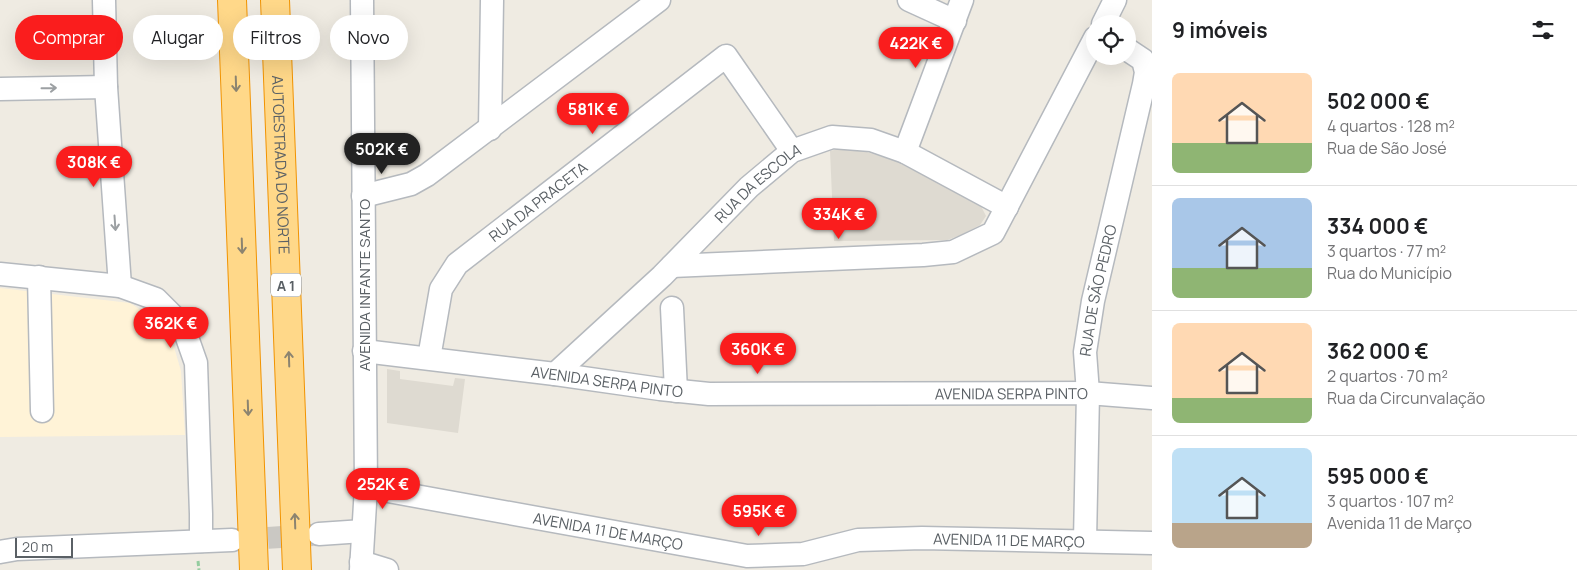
<!DOCTYPE html>
<html lang="pt">
<head>
<meta charset="utf-8">
<style>
	:root { --surface:#fff; --page:#f2f2f2; --text:#202124; --muted:#757577; --line:#e0e0e0; --accent:#fa1d1d }
	body { margin:0; font-family:Manrope,sans-serif; background:var(--page); color:var(--text); height:100vh; display:flex; flex-direction:column; font-size:19px; white-space:nowrap }
	* { box-sizing:border-box; margin:0 }
	p { font-size:16px; color:var(--muted) }
	.icon { flex:none; width:28px; height:28px; fill:none; stroke:currentColor; stroke-width:2; stroke-linecap:round; stroke-linejoin:round }
	.map { position:relative; flex:1; overflow:hidden }
	.sheet { display:flex; flex-direction:column; background:var(--surface); width:425px }
	.sheet>* { flex:none }
	.banner { position:absolute; left:15px; top:15px; width:475px; height:45px; display:flex; gap:10px }
	.buttons { position:absolute; left:1086px; top:15px; display:grid; gap:10px }
	.buttons a { display:grid; place-items:center; width:50px; height:50px; border-radius:50%; background:var(--surface); box-shadow:0 5px 20px #0002; font-size:25px }
	.scale { position:absolute; left:15px; bottom:12px; width:58px; box-sizing:border-box; padding-left:5px; border:2px solid #5a6065; border-top:0; font-size:14px; line-height:18px; white-space:nowrap; color:#5a6065; -webkit-text-stroke:4px #fff; paint-order:stroke }
	.price { position:absolute; translate:-50% -42px; padding:0 11px; border-radius:18px; background:var(--accent); color:#fff; font-size:16px; line-height:32px; filter:drop-shadow(0 1px 2px #0008) }
	.price::after { content:''; position:absolute; left:50%; top:30px; width:15px; height:11px; margin-left:-8px; background:inherit; clip-path:polygon(0 0,100% 0,50% 100%) }
	.price.current { background:#222; color:#fff }
	ul { padding:0; list-style:none }
	li { display:flex; align-items:center; gap:15px; height:125px; padding:0 20px }
	li+li { border-top:1px solid var(--line) }
	li span { display:grid; place-items:center; flex:none; width:140px; height:100px; border-radius:8px; color:#555 }
	li>.icon { margin-inline-start:auto }
	span .icon { width:60px; height:60px; fill:#fffc; stroke-width:1 }
	li b { font-size:21px }
	h2 { display:flex; justify-content:space-between; align-items:center; height:60px; padding:0 20px; font-size:21px }
	.tag { padding:0 18px; border-radius:22px; background:var(--surface); box-shadow:0 5px 20px #0002; font-size:18px; line-height:45px }
	.tag.current { background:var(--accent); color:#fff }
	main { display:flex; flex:1; min-height:0 }
	.map>svg:first-child { display:block }
	.commercial { fill:#fff3d7 }
	.education { fill:#dedad1 }
	.lines { fill:none; stroke-linecap:round; stroke-linejoin:round }
	.minor-tunnel { stroke:#cac8c3; stroke-width:22; stroke-dasharray:22 11; stroke-linecap:butt }
	.minor-casing { stroke:#b5b9be; stroke-width:25 }
	.highway-casing { stroke:#f19300; stroke-width:30 }
	.path { stroke:#94cc9f; stroke-width:3; stroke-dasharray:5 2.5; stroke-linecap:butt }
	.minor { stroke:#fff; stroke-width:22 }
	.highway { stroke:#ffd889; stroke-width:28 }
	.oneway { stroke:#8c8470 }
	.oneway2 { stroke:#9ca0a3 }
	.labels { text-anchor:middle; dominant-baseline:central; stroke-width:4.5; stroke-linejoin:round; paint-order:stroke }
	.shield { fill:#fff; stroke:#8c9093; stroke-width:1 }
	.shield-label { font-size:14px; font-weight:bold; fill:#5a6065 }
	.street-label { font-size:15px; fill:#5a6065; stroke:#fff }
</style>
</head>
<body>
<main>
<div class="map">
<svg width="1152" height="570" viewBox="0 0 1152 570">
	<rect width="100%" height="100%" fill="#efebe2"/>
	<!-- commercial -->
	<path class="commercial" d="M0,288l130,15 23,15 21,29 7,24 4,64 -185,2z"/>
	<!-- education -->
	<path class="education" d="M842,148l18,2 33,10 87,44 6,12 -6,9 -19,10 -14,5 -113,1 -4,-90z
		M387,369l13,2v8l53,7 2,-8 10,1 -7,54 -71,-10z"/>
	<g class="lines">
		<!-- minor-tunnel -->
		<path class="minor-tunnel" d="M235,540l78,-5"/>
		<!-- minor casing -->
		<g class="minor-casing">
			<g id="minor">
				<path d="M104,0l2,87 14,199"/>
				<path d="M909,0l46,21"/>
				<path d="M1103,24l12,-24"/>
				<path d="M0,89l106,-2"/>
				<path d="M490,129l2,-129"/>
				<path d="M905,152l57,-152"/>
				<path d="M363,196l48,-12 16,-9 232,-175"/>
				<path d="M672,266l251,-11 30,-3 40,-19 102,-195"/>
				<path d="M0,274l120,12 36,13 27,27 13,37 5,151v27"/>
				<path d="M39,277l3,134"/>
				<path d="M672,308l4,83"/>
				<path id="s1" d="M364,351l191,23 105,15 49,5 379,-1 64,5"/>
				<path id="s2" d="M429,358l12,-69 16,-25 269,-208 66,95"/>
				<path id="s3" d="M555,374l107,-98 87,-89 43,-36 40,-14 39,3 34,12 102,55"/>
				<path id="s4" d="M366,487l381,69 56,-2 55,-14 64,-2 230,5"/>
				<path d="M319,534l44,-3"/>
				<path id="s5" d="M1085,541l3,-148 -3,-41 8,-51 51,-217 2,-12 -3,-12 -15,-10"/>
				<path d="M0,552l17,-3 215,-9"/>
				<path d="M361,562l26,8"/>
				<path d="M361,570l5,-83 -4,-487"/>
			</g>
		</g>
		<!-- highway casing -->
		<g class="highway-casing">
			<g id="highway">
				<path d="M232,0l22,570"/>
				<path id="s6" d="M275,0l22,570"/>
			</g>
		</g>
		<!-- path -->
		<path class="path" d="M198,561l1,9"/>
		<!-- minor -->
		<use href="#minor" class="minor"/>
		<!-- highway -->
		<use href="#highway" class="highway"/>
	</g>
	<!-- one-way arrows -->
	<defs><path id="oneway-shaft" d="M-6 0H5M1.5-3L5.5 0L1.5 3" fill="none" stroke-width="1.6" stroke-linecap="round" stroke-linejoin="round" transform="scale(1.25)"/></defs>
	<g class="oneway">
		<use href="#oneway-shaft" transform="translate(236 84) rotate(88)"/>
		<use href="#oneway-shaft" transform="translate(242 246) rotate(88)"/>
		<use href="#oneway-shaft" transform="translate(289 359) rotate(-92)"/>
		<use href="#oneway-shaft" transform="translate(248 408) rotate(88)"/>
		<use href="#oneway-shaft" transform="translate(295 521) rotate(-92)"/>
	</g>
	<g class="oneway2">
		<use href="#oneway-shaft" transform="translate(49 88) rotate(-1)"/>
		<use href="#oneway-shaft" transform="translate(115 223) rotate(86)"/>
	</g>
	<g class="labels">
		<!-- shield labels -->
		<rect class="shield" x="271" y="273.5" width="30" height="23" rx="4"/>
		<g class="shield-label">
			<text x="286" y="285">A 1</text>
		</g>
		<!-- street labels -->
		<g class="street-label">
			<text stroke="none"><textPath href="#s6" startOffset="165">AUTOESTRADA DO NORTE</textPath></text>
			<text stroke="none"><textPath href="#s3" startOffset="279">RUA DA ESCOLA</textPath></text>
			<text stroke="none"><textPath href="#s2" startOffset="202">RUA DA PRACETA</textPath></text>
			<text transform="translate(364 285) rotate(-90)">AVENIDA INFANTE SANTO</text>
			<text stroke="none"><textPath href="#s5" startOffset="252">RUA DE SÃO PEDRO</textPath></text>
			<text stroke="none"><textPath href="#s1" startOffset="245">AVENIDA SERPA PINTO</textPath></text>
			<text stroke="none"><textPath href="#s1" startOffset="650">AVENIDA SERPA PINTO</textPath></text>
			<text stroke="none"><textPath href="#s4" startOffset="246">AVENIDA 11 DE MARÇO</textPath></text>
			<text stroke="none"><textPath href="#s4" startOffset="651">AVENIDA 11 DE MARÇO</textPath></text>
		</g>
	</g>
</svg>
<div class="buttons">
<a><svg class="icon" aria-label="locate" viewBox="0 0 24 24"><circle cx="12" cy="12" r="6"/><path d="M12 2v4M12 18v4M2 12h4M18 12h4"/></svg></a>
</div>
<div class="scale">20 m</div>
<b class="price" style="left:916px;top:69px">422K €</b>
<b class="price" style="left:593px;top:135px">581K €</b>
<b class="price current" style="left:382px;top:175px">502K €</b>
<b class="price" style="left:94px;top:188px">308K €</b>
<b class="price" style="left:839px;top:240px">334K €</b>
<b class="price" style="left:171px;top:349px">362K €</b>
<b class="price" style="left:758px;top:375px">360K €</b>
<b class="price" style="left:383px;top:510px">252K €</b>
<b class="price" style="left:759px;top:537px">595K €</b>
<div class="banner">
<a class="tag current">Comprar</a>
<a class="tag">Alugar</a>
<a class="tag">Filtros</a>
<a class="tag">Novo</a>
</div>
</div>
<section class="sheet">
<h2>9 imóveis<svg class="icon" aria-label="filters" viewBox="0 0 24 24"><path d="M4 7h16M4 17h16"/><circle cx="9" cy="7" r="2"/><circle cx="15" cy="17" r="2"/></svg></h2>
<ul>
<li><span style="background:linear-gradient(#ffd9b3 70%,#8fb573 0)"><svg class="icon" aria-label="home" viewBox="0 0 24 24"><path d="M3 11l9-7 9 7M6 9v11h12V9"/></svg></span><div><b>502 000 €</b><p>4 quartos · 128 m²</p><p>Rua de São José</p></div></li>
<li><span style="background:linear-gradient(#a9c7e8 70%,#8fb573 0)"><svg class="icon" aria-label="home" viewBox="0 0 24 24"><path d="M3 11l9-7 9 7M6 9v11h12V9"/></svg></span><div><b>334 000 €</b><p>3 quartos · 77 m²</p><p>Rua do Município</p></div></li>
<li><span style="background:linear-gradient(#ffd9b3 75%,#8fb573 0)"><svg class="icon" aria-label="home" viewBox="0 0 24 24"><path d="M3 11l9-7 9 7M6 9v11h12V9"/></svg></span><div><b>362 000 €</b><p>2 quartos · 70 m²</p><p>Rua da Circunvalação</p></div></li>
<li><span style="background:linear-gradient(#bfe0f5 75%,#b9a48a 0)"><svg class="icon" aria-label="home" viewBox="0 0 24 24"><path d="M3 11l9-7 9 7M6 9v11h12V9"/></svg></span><div><b>595 000 €</b><p>3 quartos · 107 m²</p><p>Avenida 11 de Março</p></div></li>
</ul>
</section>
</main>
</body>
</html>
